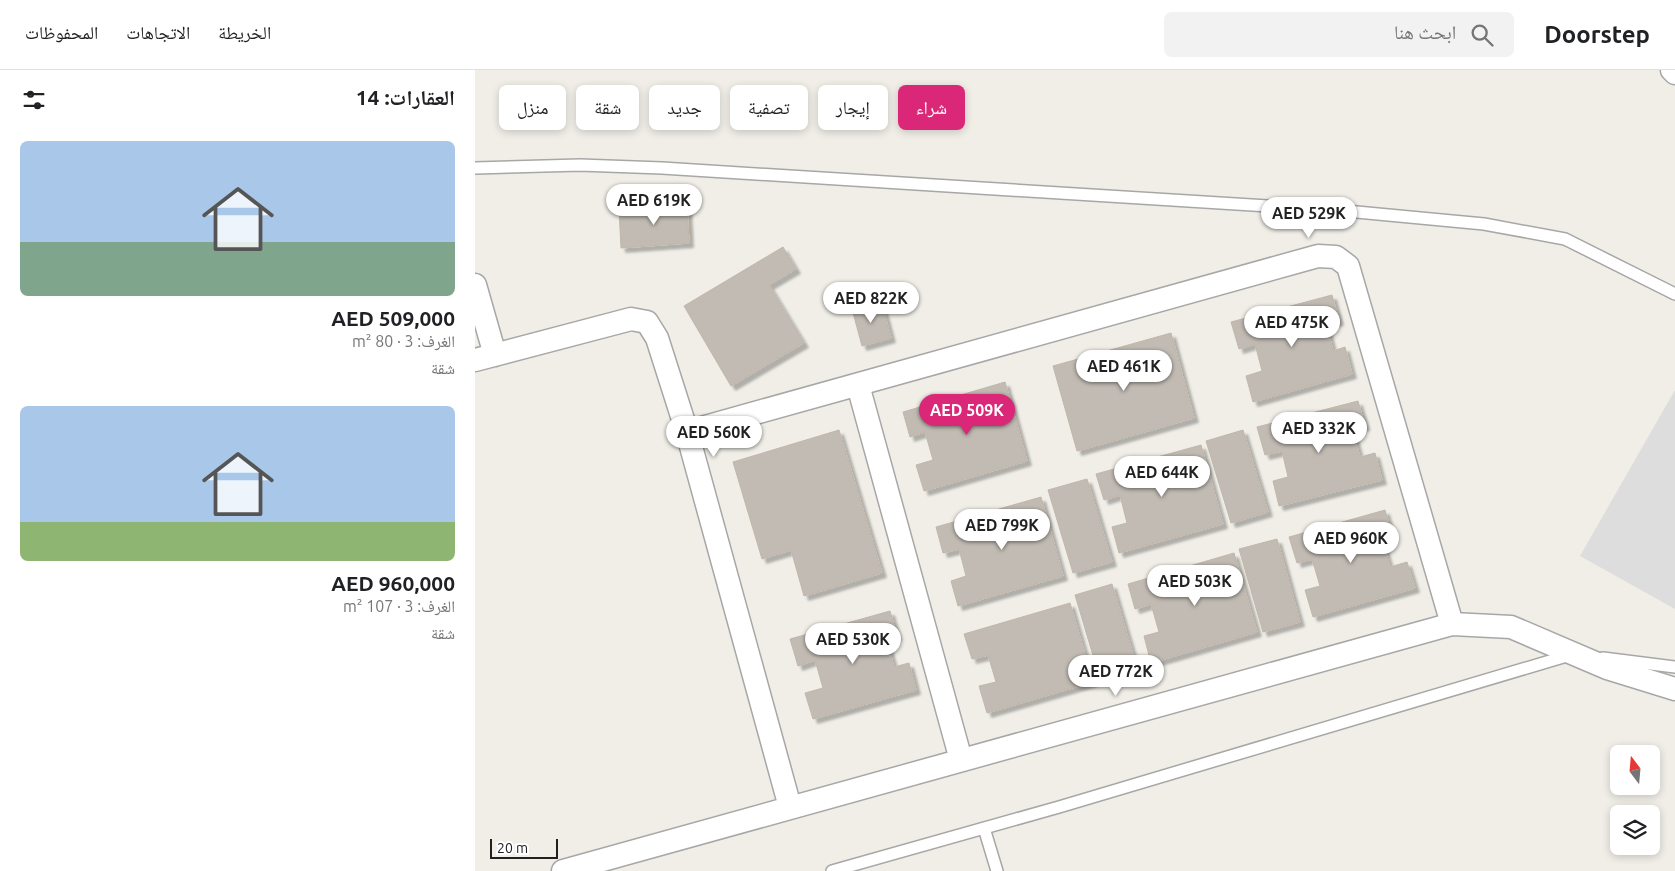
<!DOCTYPE html>
<html lang="ar">
<head>
<meta charset="utf-8">
<style>
	:root { --surface:#fff; --page:#f2f2f2; --text:#202124; --muted:#757577; --line:#e0e0e0; --accent:#db2777 }
	body { margin:0; font-family:Ubuntu,"Noto Naskh Arabic",sans-serif; background:var(--page); color:var(--text); direction:rtl; height:100vh; display:flex; flex-direction:column; font-size:19px; white-space:nowrap }
	* { box-sizing:border-box; margin:0 }
	p { font-size:16px; color:var(--muted) }
	.icon { flex:none; width:28px; height:28px; fill:none; stroke:currentColor; stroke-width:2; stroke-linecap:round; stroke-linejoin:round }
	.map { position:relative; flex:1; overflow:hidden; direction:ltr }
	.side { display:flex; flex-direction:column; background:var(--surface); width:475px }
	.side>* { flex:none }
	.banner { position:absolute; left:15px; top:15px; width:475px; height:45px; direction:rtl; display:flex; gap:10px }
	.needle { width:32px; rotate:344deg }
	.fabs { position:absolute; left:1135px; top:675px; display:grid; gap:10px }
	.fabs a { display:grid; place-items:center; width:50px; height:50px; border-radius:8px; background:var(--surface); box-shadow:0 2px 8px #0003; font-size:25px }
	.scale { position:absolute; left:15px; bottom:12px; width:68px; box-sizing:border-box; padding-left:5px; border:2px solid #202020; border-top:0; font-size:14px; line-height:18px; white-space:nowrap; color:#202020; -webkit-text-stroke:4px #fff; paint-order:stroke }
	.price { position:absolute; translate:-50% -42px; padding:0 11px; border-radius:18px; background:#fff; color:#222; font-size:16px; line-height:32px; filter:drop-shadow(0 1px 2px #0008) }
	.price::after { content:''; position:absolute; left:50%; top:30px; width:15px; height:11px; margin-left:-8px; background:inherit; clip-path:polygon(0 0,100% 0,50% 100%) }
	.price.active { background:var(--accent); color:#fff }
	ul { padding:0; list-style:none }
	li { display:grid; align-content:center; gap:10px; height:265px; padding:0 20px }
	li span { display:grid; place-items:center; height:155px; border-radius:8px; color:#555 }
	li>.icon { margin-inline-start:auto }
	span .icon { width:90px; height:90px; fill:#fffc; stroke-width:1 }
	li b { font-size:21px }
	h2 { display:flex; justify-content:space-between; align-items:center; height:60px; padding:0 20px; font-size:21px }
	.pill { padding:0 18px; border-radius:8px; background:var(--surface); box-shadow:0 2px 8px #0003; font-size:18px; line-height:45px }
	.pill.active { background:var(--accent); color:#fff }
	header { display:flex; align-items:center; gap:30px; box-sizing:border-box; height:70px; padding:0 25px; background:var(--surface); border-bottom:1px solid var(--line) }
	header strong { font-size:24px }
	nav { display:flex; gap:28px; margin-inline-start:auto; font-size:18px }
	.search { width:350px; height:45px; background:var(--page); display:flex; align-items:center; gap:12px; box-sizing:border-box; padding:0 18px; border-radius:8px; color:var(--muted); font-size:19px }
	main { display:flex; flex:1; min-height:0 }
	.map>svg:first-child { display:block }
	.residential { fill:#dedddd }
	.building { fill:#c1bbb3; stroke:#c2b6a9; filter:url(#shadow) }
	.lines { fill:none; stroke-linecap:round; stroke-linejoin:round }
	.service-casing { stroke:#a7a7a7; stroke-width:14 }
	.minor-casing { stroke:#a7a7a7; stroke-width:25 }
	.service { stroke:#fff; stroke-width:11 }
	.minor { stroke:#fff; stroke-width:22 }
</style>
</head>
<body>
<header>
<strong>Doorstep</strong>
<div class="search"><svg class="icon" aria-label="search" viewBox="0 0 24 24"><circle cx="10" cy="10" r="6"/><path d="M15 15l6 6"/></svg>ابحث هنا</div>
<nav><a>الخريطة</a><a>الاتجاهات</a><a>المحفوظات</a></nav>
</header>
<main>
<div class="map">
<svg width="1200" height="801" viewBox="0 0 1200 801">
	<defs>
		<filter id="shadow"><feDropShadow dx="4.5" dy="4.5" stdDeviation="1" flood-color="#0004"/></filter>
	</defs>
	<rect width="100%" height="100%" fill="#f0eee7"/>
	<!-- residential -->
	<path class="residential" d="M1200,320v219l-95,-53z"/>
	<!-- building -->
	<path class="building" d="M212,135l2,38 -68,5 -2,-39z
		M308,177l13,22 -27,16 35,58 -73,43 -47,-80z
		M857,225l7,26 -13,3 7,27 12,-4 7,27 -99,28 -7,-26 16,-5 -7,-27 -16,5 -8,-27z
		M406,231l10,37 -29,8 -10,-37z
		M696,263l23,85 -117,33 -24,-85z
		M530,312l22,79 -103,30 -8,-26 17,-5 -8,-28 -15,5 -7,-25z
		M883,331l7,25 -13,3 8,28 15,-4 7,27 -103,26 -6,-25 15,-4 -6,-26 -17,4 -8,-28z
		M364,360l43,143 -78,23 -13,-46 -29,9 -29,-97z
		M768,360l25,82 -37,11 -25,-82z
		M726,375l22,79 -104,29 -7,-26 15,-4 -7,-28 -16,5 -8,-26z
		M612,409l25,83 -39,11 -25,-83z
		M566,427l22,79 -105,30 -7,-25 15,-5 -7,-27 -16,4 -7,-26z
		M910,440l7,25 -11,2 9,30 17,-5 8,26 -102,29 -8,-27 15,-4 -8,-27 -15,4 -8,-26z
		M802,469l23,83 -37,10 -24,-83z
		M759,483l23,79 -106,31 -7,-27 15,-4 -8,-28 -16,5 -7,-25z
		M637,514l25,84 -37,11 -25,-84z
		M595,533l23,79 -106,31 -8,-27 17,-4 -8,-27 -16,4 -8,-25z
		M415,541l7,25 -11,3 8,28 15,-4 7,27 -103,29 -8,-26 18,-5 -8,-28 -17,6 -8,-27z"/>
	<g class="lines">
		<!-- service casing -->
		<g class="service-casing">
			<path id="service" d="M0,98l105,-3 82,3 684,43 138,13 81,15 110,55
				M1128,588l72,9
				M509,758l13,43
				M357,801l227,-64 511,-152"/>
		</g>
		<!-- minor casing -->
		<g class="minor-casing">
			<path id="minor" d="M1197,0l3,3
				M0,215l20,70
				M0,290l156,-41 16,3 10,16 30,94 103,375
				M383,315l103,375
				M212,362l631,-176 18,1 12,9 104,358 59,3 96,41 68,21
				M88,801l889,-247"/>
		</g>
		<!-- service -->
		<use href="#service" class="service"/>
		<!-- minor -->
		<use href="#minor" class="minor"/>
	</g>
</svg>
<div class="fabs">
<a><svg class="needle" viewBox="-14 -14 28 28"><path d="M0-13l5 13h-10z" fill="#e53935"/><path d="M0 13l5-13h-10z" fill="#757577"/></svg></a>
<a><svg class="icon" aria-label="layers" viewBox="0 0 24 24"><path d="M12 4l9 5-9 5-9-5zM3 14l9 5 9-5"/></svg></a>
</div>
<div class="scale">20 m</div>
<b class="price" style="left:179px;top:156px">AED 619K</b>
<b class="price" style="left:834px;top:169px">AED 529K</b>
<b class="price" style="left:396px;top:254px">AED 822K</b>
<b class="price" style="left:817px;top:278px">AED 475K</b>
<b class="price" style="left:649px;top:322px">AED 461K</b>
<b class="price active" style="left:492px;top:366px">AED 509K</b>
<b class="price" style="left:844px;top:384px">AED 332K</b>
<b class="price" style="left:239px;top:388px">AED 560K</b>
<b class="price" style="left:687px;top:428px">AED 644K</b>
<b class="price" style="left:527px;top:481px">AED 799K</b>
<b class="price" style="left:876px;top:494px">AED 960K</b>
<b class="price" style="left:720px;top:537px">AED 503K</b>
<b class="price" style="left:378px;top:595px">AED 530K</b>
<b class="price" style="left:641px;top:627px">AED 772K</b>
<div class="banner">
<a class="pill active">شراء</a>
<a class="pill">إيجار</a>
<a class="pill">تصفية</a>
<a class="pill">جديد</a>
<a class="pill">شقة</a>
<a class="pill">منزل</a>
</div>
</div>
<section class="side">
<h2>العقارات: 14<svg class="icon" aria-label="filters" viewBox="0 0 24 24"><path d="M4 7h16M4 17h16"/><circle cx="9" cy="7" r="2"/><circle cx="15" cy="17" r="2"/></svg></h2>
<ul>
<li><span style="background:linear-gradient(#a9c7e8 65%,#7fa58c 0)"><svg class="icon" aria-label="home" viewBox="0 0 24 24"><path d="M3 11l9-7 9 7M6 9v11h12V9"/></svg></span><div><b>AED 509,000</b><p>الغرف: 3 · 80 m²</p><p>شقة</p></div></li>
<li><span style="background:linear-gradient(#a9c7e8 75%,#8fb573 0)"><svg class="icon" aria-label="home" viewBox="0 0 24 24"><path d="M3 11l9-7 9 7M6 9v11h12V9"/></svg></span><div><b>AED 960,000</b><p>الغرف: 3 · 107 m²</p><p>شقة</p></div></li>
</ul>
</section>
</main>
</body>
</html>
